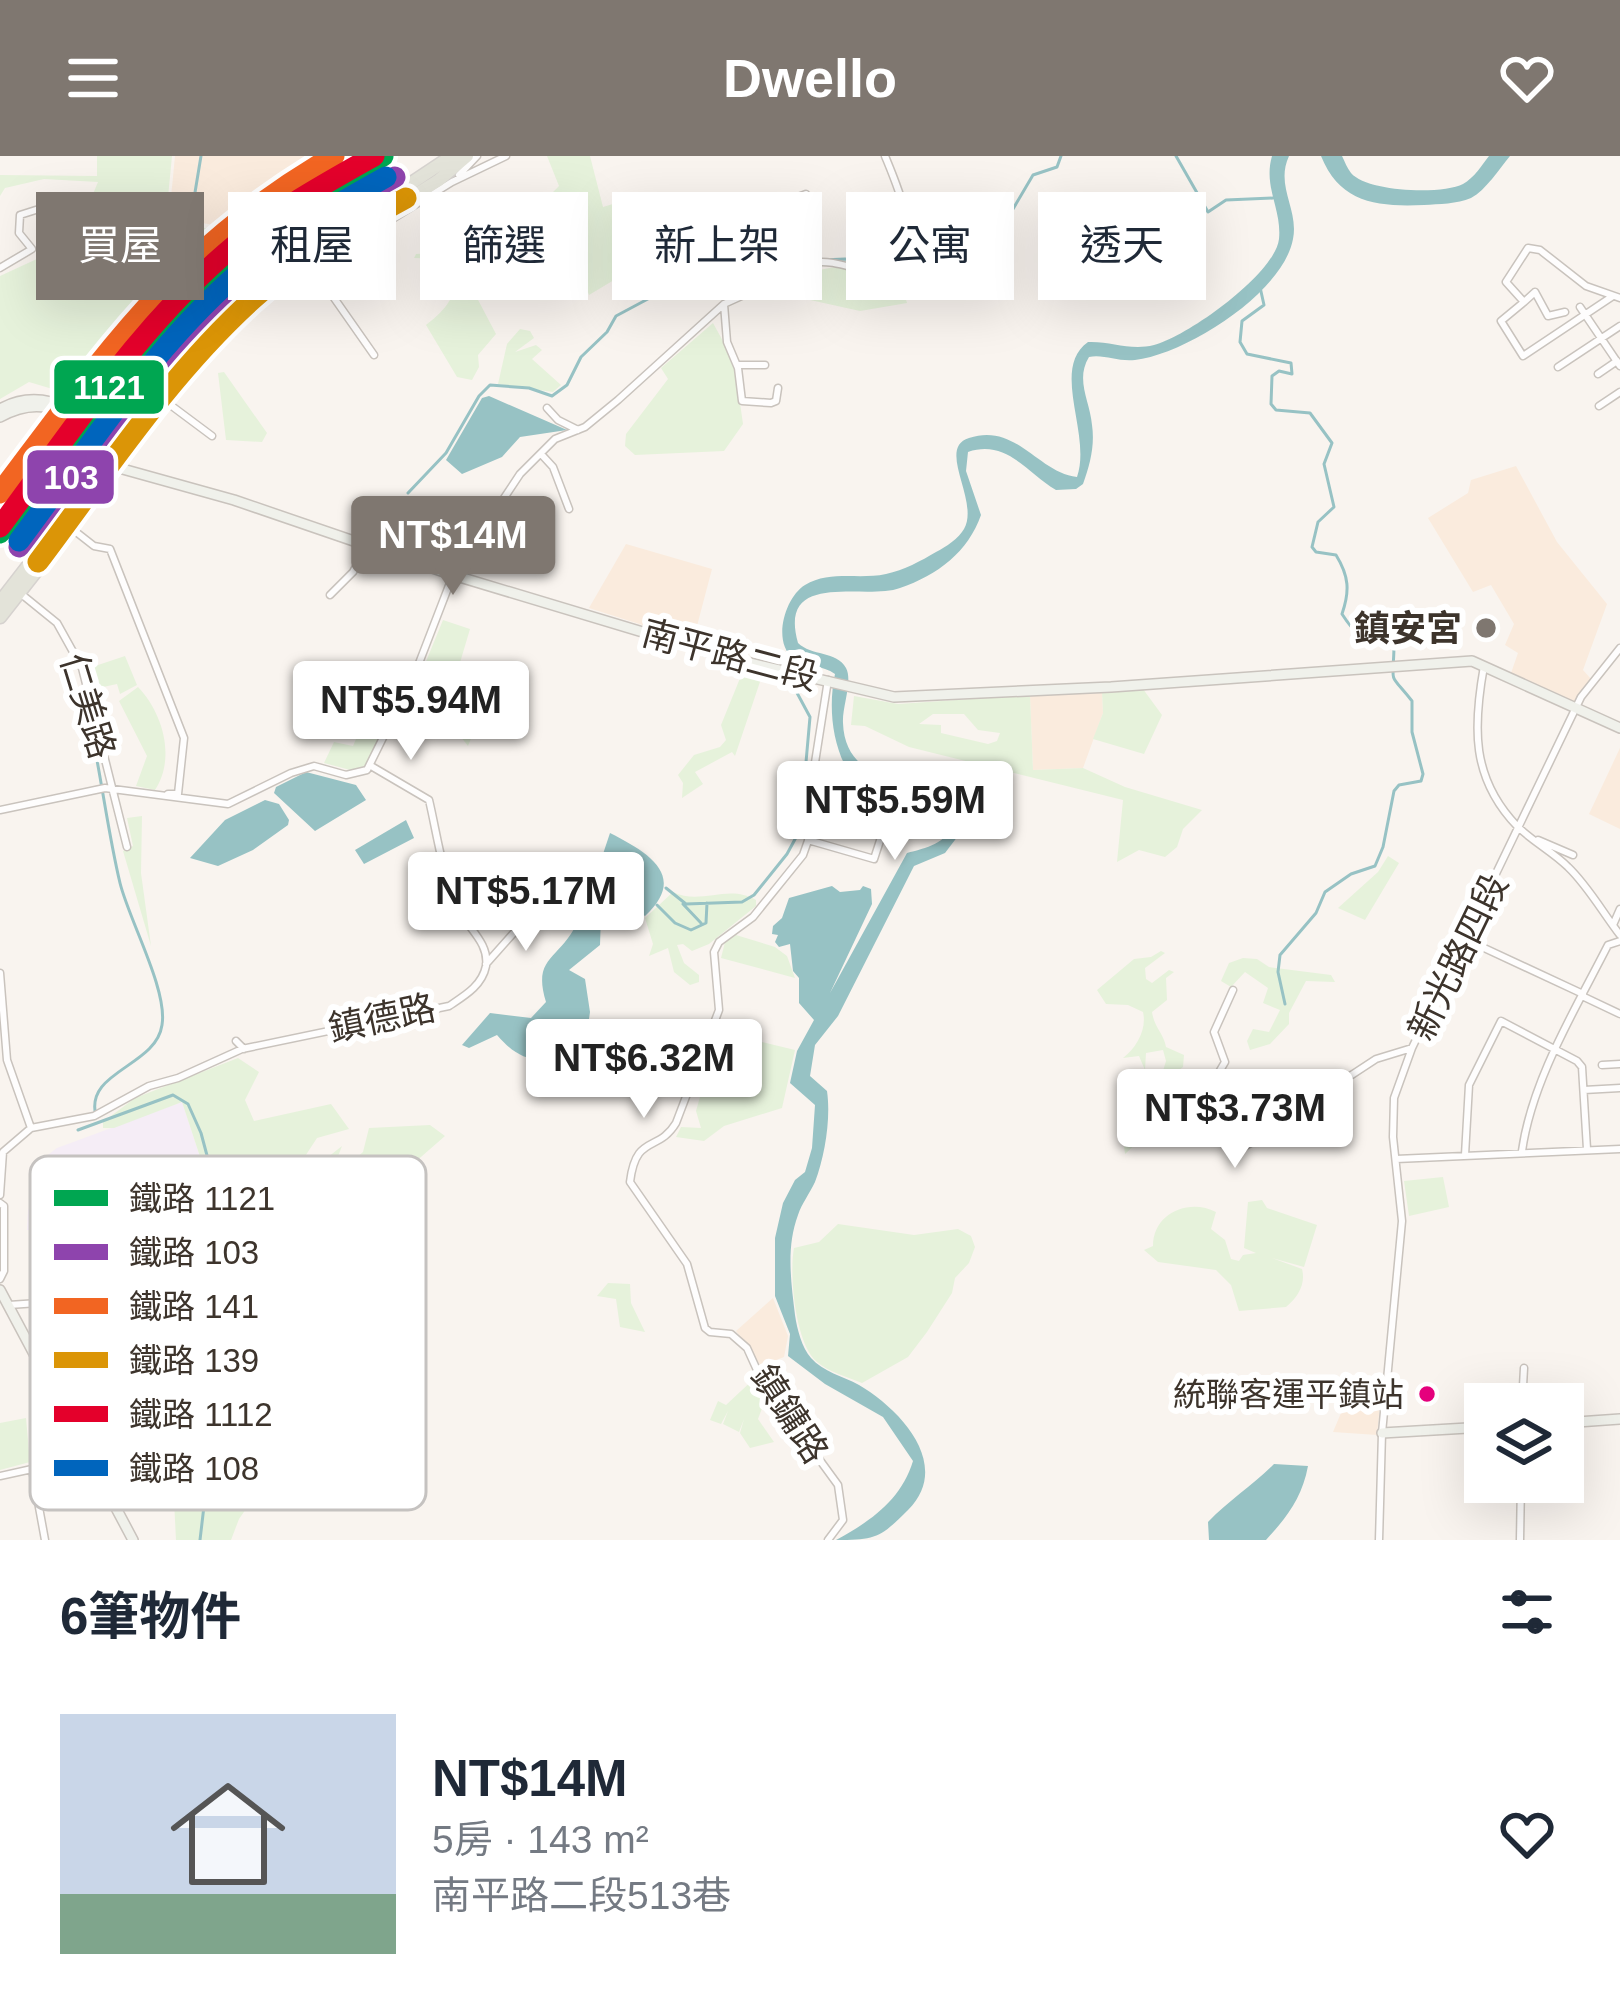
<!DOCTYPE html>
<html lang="zh-TW">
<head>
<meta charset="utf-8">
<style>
	:root { --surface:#fff; --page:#f2f2f3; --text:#1f2937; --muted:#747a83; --line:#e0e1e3; --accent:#7f7770 }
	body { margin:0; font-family:Arial,"Noto Sans TC",sans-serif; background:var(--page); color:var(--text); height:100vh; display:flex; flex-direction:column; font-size:45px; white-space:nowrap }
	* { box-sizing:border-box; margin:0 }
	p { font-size:39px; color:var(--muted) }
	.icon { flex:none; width:66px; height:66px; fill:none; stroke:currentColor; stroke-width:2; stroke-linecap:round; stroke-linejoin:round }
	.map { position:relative; height:1384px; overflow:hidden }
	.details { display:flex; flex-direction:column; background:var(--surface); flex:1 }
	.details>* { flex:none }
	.guide { position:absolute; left:36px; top:36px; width:1548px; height:108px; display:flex; gap:24px }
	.controls { position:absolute; left:1464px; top:1227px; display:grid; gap:24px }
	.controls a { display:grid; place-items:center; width:120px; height:120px; border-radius:0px; background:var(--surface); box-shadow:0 12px 48px #0002; font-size:60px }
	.price { position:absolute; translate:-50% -102px; padding:0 27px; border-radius:12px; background:#fff; color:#222; font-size:39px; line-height:78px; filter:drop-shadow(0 3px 6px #0008) }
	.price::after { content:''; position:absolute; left:50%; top:72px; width:36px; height:27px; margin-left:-18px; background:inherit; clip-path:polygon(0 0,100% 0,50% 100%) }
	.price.current { background:var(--accent); color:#fff }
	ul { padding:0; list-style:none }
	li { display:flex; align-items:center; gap:36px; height:300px; padding:0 60px }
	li+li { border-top:3px solid var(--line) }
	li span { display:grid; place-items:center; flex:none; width:336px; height:240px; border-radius:0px; color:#555 }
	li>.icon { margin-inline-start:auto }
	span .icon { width:144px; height:144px; fill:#fffc; stroke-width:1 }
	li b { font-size:51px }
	h2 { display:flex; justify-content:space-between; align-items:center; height:144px; padding:0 60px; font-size:51px }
	.tag { padding:0 42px; border-radius:0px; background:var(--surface); box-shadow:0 12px 48px #0002; font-size:42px; line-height:108px }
	.tag.current { background:var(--accent); color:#fff }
	header { display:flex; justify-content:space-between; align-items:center; height:156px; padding:0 60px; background:var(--accent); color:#fff; font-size:54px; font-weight:800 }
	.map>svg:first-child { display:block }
	.built { fill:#faebdd }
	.education { fill:#f5edf6 }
	.green { fill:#e6f2db; fill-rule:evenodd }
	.water { fill:#97c2c4 }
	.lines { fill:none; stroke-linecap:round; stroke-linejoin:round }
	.stream { stroke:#97c2c4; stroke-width:3 }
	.street-casing { stroke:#c9c3bd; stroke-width:9 }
	.secondary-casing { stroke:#c9c3bd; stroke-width:12 }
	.primary-casing { stroke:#d6d2cf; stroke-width:15 }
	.street { stroke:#fefdfd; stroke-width:6 }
	.secondary { stroke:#f0f1eb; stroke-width:9 }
	.primary { stroke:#e3e3d9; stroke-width:12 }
	.rail-1-casing { stroke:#fff; stroke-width:30 }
	.rail-2-casing { stroke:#fff; stroke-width:30 }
	.rail-3-casing { stroke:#fff; stroke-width:30 }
	.rail-4-casing { stroke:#fff; stroke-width:30 }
	.rail-5-casing { stroke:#fff; stroke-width:30 }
	.rail-6-casing { stroke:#fff; stroke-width:30 }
	.rail-1 { stroke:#00a651; stroke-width:21 }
	.rail-2 { stroke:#8e44ad; stroke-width:21 }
	.rail-3 { stroke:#f26522; stroke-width:21 }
	.rail-4 { stroke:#db9507; stroke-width:21 }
	.rail-5 { stroke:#e4002b; stroke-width:21 }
	.rail-6 { stroke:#0065bd; stroke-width:21 }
	.poi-dot { fill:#7f7770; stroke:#fff; stroke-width:4.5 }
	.bus-dot { fill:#e5007d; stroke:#fff; stroke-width:4.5 }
	.labels { text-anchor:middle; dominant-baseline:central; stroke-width:12; stroke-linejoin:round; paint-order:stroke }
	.bus-label { font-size:33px; fill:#3d342c; stroke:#fff; text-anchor:end }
	.poi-label { font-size:36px; font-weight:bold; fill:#3d342c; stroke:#fff; text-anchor:end }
	.street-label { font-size:36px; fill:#3d342c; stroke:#fff }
	.key { fill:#fff; stroke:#c5c2c0; stroke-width:3 }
	.key-label { font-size:33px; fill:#3d342c }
	.line-badge { stroke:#fff; stroke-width:4.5 }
	.badge-label { font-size:33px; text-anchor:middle; font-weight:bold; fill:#fff }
</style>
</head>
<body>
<header><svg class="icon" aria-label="menu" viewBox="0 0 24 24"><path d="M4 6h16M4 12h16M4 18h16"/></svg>Dwello<svg class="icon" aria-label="heart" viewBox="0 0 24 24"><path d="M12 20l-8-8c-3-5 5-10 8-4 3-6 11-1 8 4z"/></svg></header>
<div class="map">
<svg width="1620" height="1384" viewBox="0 0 1620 1384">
	<rect width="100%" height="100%" fill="#f9f4ef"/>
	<!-- built -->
	<path class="built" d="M175,0h174l-108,73 -72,-11z
		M1516,310l41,76 50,62 -24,66 8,9 -17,23 -63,-29 7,-20 -13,-8 9,-21 -23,-39 -18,7 -45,-74 40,-25 3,-13z
		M626,388l86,25 -19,72 -104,-33z
		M1102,536l1,21 -20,55 -50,2 -3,-74z
		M1620,592v81l-31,-15z
		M773,1142l15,38 -4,21 -23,9 -25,-35z
		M1381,1239l-4,40 -44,-3 8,-19 20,-16z"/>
	<!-- education -->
	<path class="education" d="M182,946l30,92 -12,35 -1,21 7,28 -89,13 -3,-16 -14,-1 -6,-21 -34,1 -3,-23 -30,-1 1,-20 8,-11 4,-38 17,-13z"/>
	<!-- green -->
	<path class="green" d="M97,0h75l-6,62 15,8 -6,20 -87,145 -22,2 -37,-11 -29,17v-123l39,-18 38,-26 21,-50 -54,-3 -39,9 -5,8v-21l97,1z
		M547,0h43l13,51 36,-11 22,46 -32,29 -40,24 -28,-77 -7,1 -6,-22 11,-11z
		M197,71l36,5 -98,110z
		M463,77l11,8 -13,18 12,-4 8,21 -4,6 6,10 -7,4 20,38 -18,21 1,12 -7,13 -15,-3 -31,-52c23,-17 39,-39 23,-66l-35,-1 2,-4 37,-2 2,-12z
		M840,110l59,10 8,27 -47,8 -86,-19 14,-16z
		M713,167l21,38 9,63 -19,27 -89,4 -10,-9 1,-12 42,-55 -7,-11z
		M520,173l10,2 4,7 -19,14 21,-7 6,5 -10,9 29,26 -8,7 -55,-8 9,-40z
		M224,216l43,61 -5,9 -36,-2 -8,-67z
		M443,464l27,9 -11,37 22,12 -12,28 3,30 -4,10 -37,-47 -9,11 -13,-7z
		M125,500l12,29 -17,9 -3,-10 -23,5 -5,-21z
		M745,510l19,4 -29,86 -3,-4 -37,20 8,12 -21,14 1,-15 -5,-8 16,-20 26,-8 6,-7 -5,-15z
		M138,531c25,26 38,71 17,103l-19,-4 11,-30 -28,-55z
		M1143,533l19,26 -18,39 -51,-15 10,-26 -1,-21z
		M1030,539l3,75 50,-2 42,19 77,23 -19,19 -6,18 -12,10 -26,-7 -22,12 6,-62 -214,-53 -44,-21 -14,-1 3,-29 44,8zM933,558h31l14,16 22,3 -3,8 -9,3 -47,-11v-8l-22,-1z
		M372,545l22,9 -28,55 -12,6 -30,-8 10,-21 19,4z
		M142,660l-1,57 10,73 -28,-95 10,-5 -6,-28z
		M1388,700l11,7 -34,57 -27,-12 40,-36z
		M673,736c28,14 55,-9 83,8v6l-47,38 -17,7 -9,-7 -6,1 7,18 15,12v7l-9,3 -16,-13 -6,-24 -19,8 4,-12 -8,-26z
		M736,779l39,12 12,9 8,22 -74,-20 4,-16z
		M1161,795l4,2 -20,15 1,11 6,4 17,-13 5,2 -8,6 1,22 -15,12c2,15 12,22 14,35l18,8 -1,12 -15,11 -15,26 13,-43 -3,-11 -17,3 -1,17 -6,-14 -16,2c14,-11 24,-29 20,-46l-15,-7 -22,-1 -9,-14 37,-31 17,-2z
		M1243,802l14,1 12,8 62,8 4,7 -29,-1 -17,32v11l-19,20 -20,6 -3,-9 6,-12 16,3 11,-22 -17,-7 5,-15 -23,-16 -14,15 -10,-6 8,-18z
		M716,875l79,19 -13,58 -58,18 -20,15 -28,-4 5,-10 20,1 -5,-17 10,-35 -8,-4z
		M238,902l21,14 -14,28 9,21 77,-17 18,25 -32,9 -17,26 -26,3 -5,40 10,10 26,-13 8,-35 29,-23 -20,51 9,9c-5,31 -10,62 -22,91h-7l-6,31 -7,-7 -6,-37 9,-15c-6,-15 -12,-25 -22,-37 -8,-10 -11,-26 -20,-38l-15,4 3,18 -11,9 -3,14 18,16 21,2c-11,27 -16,55 -7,83l-5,13 5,54 -7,49 30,14 1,15 -18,1 -23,33 -8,21h-55l-2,-40 -12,-13 27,-4c3,-22 8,-42 9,-65 1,-10 -3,-18 -2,-28 2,-21 11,-43 13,-65 4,-48 -16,-86 3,-132l-30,-91 -68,26h-11v-6l32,-24z
		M1140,954l29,11 1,19 -31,1 -14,13 -3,-24 15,-10z
		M430,969l15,11 -63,55 -24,7 -11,-32 16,-14 6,-24z
		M1443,1021l6,30 -40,9 -5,-35z
		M1262,1044l5,8 50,17 -13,42 -32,-9 30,11c4,15 -4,28 -16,38l-47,4 -8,-26 -15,-15 -58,-8 -14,-12 9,-4c0,-33 36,-48 63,-34l-5,17 14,11 6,19 8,2 4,-6 13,-2 -12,-5 4,-46z
		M838,1068l76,11 44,-6 13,7 4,11 -6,16 -14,15 -3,15 -25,39 -19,25 -46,26c-15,-6 -33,-11 -45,-21 -22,-18 -28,-89 -23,-114l25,-6z
		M608,1127l22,1 1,19 14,29 -25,-5 -4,-28 -19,-3z
		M757,1220l3,8 36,35 4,19h-7l-1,-17 -19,-20 -9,2 -6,16 16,23 -24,6 -10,-15 4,-14 -5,13 -16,-8 5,-13 -7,13 -11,-4 8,-19 8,4z
		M26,1262l4,44 -30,8v-47z"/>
	<!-- water -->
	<path class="water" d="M1272,0h17c-14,30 10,53 4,83 -10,54 -107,115 -158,121 -17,2 -31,-6 -46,-3 -14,23 1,44 3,68 3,20 -2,40 -9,59l-7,5 -20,1c-29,-17 -49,-51 -88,-38l-2,19 15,44c-13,37 -43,60 -81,73 -34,13 -123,-19 -102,55 13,13 39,8 48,25 7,13 -4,39 -3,55 2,64 76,59 121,77l7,8v11l-26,34 -31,13 -76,150 -23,29 -5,31 17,15c4,27 -2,65 -12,91 -5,11 -13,21 -17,33 -12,32 -7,67 -3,100 2,14 7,33 16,43 12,14 32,18 48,27 41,24 94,80 49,125 -28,28 -32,30 -72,30 35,-19 65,-40 77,-79l-30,-44 -58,-33 -37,-28 2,-22 -15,-38v-58l8,-35 12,-23 10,-8 7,-24 3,-43 -25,-22 7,-32 17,-31 -15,-17v-25l-6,-7 -3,-27 -11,3 -4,-5 3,-7 -6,-1 1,-8 9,-8 7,-20 43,-12 8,6 20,-2 3,-4 8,3 1,15 -42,89 77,-140c24,-6 59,-15 34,-47l-90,-30c-19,-29 -23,-69 -16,-102 -12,-9 -30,-7 -42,-16 -21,-16 -8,-61 12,-73 25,-15 54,-5 81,-11 18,-4 35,-13 50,-22 10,-5 23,-14 28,-23 16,-28 -28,-81 5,-91 47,-16 69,35 108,39 15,-43 -27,-108 11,-135 23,-1 42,9 66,3 33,-8 121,-71 125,-106 3,-30 -16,-52 -7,-83z
		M1321,0h21c3,6 5,12 9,17 16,19 91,22 112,11 11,-6 19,-19 26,-28h21c-11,13 -24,34 -39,42 -14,6 -32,6 -47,7 -47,2 -84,-2 -103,-49z
		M489,240l78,34 -47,7 -18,20 -40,17 -16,-14 36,-62z
		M306,616l50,13 10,15 -51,31 -41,-38 2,-6z
		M265,644l14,4 10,16 -1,5 -35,25 -35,16 -28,-8 35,-38z
		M406,664l8,18 -50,26 -9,-14z
		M610,677c39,20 78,43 35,83l-18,-12 -26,11 -1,30 -31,25 16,9 5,33 -4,28c-36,24 -60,29 -89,-5l-28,13 -7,-3 28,-32 41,5 15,-16c-15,-48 17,-42 33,-84l-12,-19 -27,-6 5,-28 58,-11z
		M1274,1308l34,2c-6,32 -21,51 -42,74h-57l-1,-18c21,-22 44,-36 66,-58z"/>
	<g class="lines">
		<!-- stream -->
		<path class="stream" d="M1176,0l32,56 18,-12 47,-2
			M822,104l23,-1 44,10
			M904,110l93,-53 16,-4 20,-34 24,-8 4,-11
			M1260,131l4,18 -22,16 -2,21 7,12 44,9 1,11 -13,-3 -7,5 -1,28 5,6 34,3 22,30 -8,21 10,43 -16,15 -6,25 4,5 20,3c13,21 14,36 6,59 23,36 27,16 52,34 -1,38 -6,23 18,53v31l11,42 -2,7 -22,4 -5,6 -11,56 -8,19 -24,8 -26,18 -9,21 -36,42 -2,17 7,32
			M69,250l31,-23 86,-136 15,-91
			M41,277l14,-19
			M408,337l38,-40 33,-57 11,-11 39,3 23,8 15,-11 14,-28 26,-25 9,-16 58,-31 24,-22 17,-3 30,13 50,-7
			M96,599c8,42 14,86 24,128 9,37 48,107 42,142 -6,42 -78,46 -66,91
			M666,732l20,16 56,-2 12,-7 33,-41 13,-24 10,-113 -21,-39
			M683,748l18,19
			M657,749l18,18 16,7 15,-7 1,-20
			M78,974l95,-35 15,9 13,29 19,71 -11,31 8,67 -9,135 -8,35 4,34 -4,34"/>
		<!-- street casing -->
		<g class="street-casing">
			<path id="street" d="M459,19l18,-19
				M320,101l53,-26 79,-49 54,-26
				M311,102l21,37 42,60
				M0,112l32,-19 -13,-16 1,-18 22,-7 13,-11
				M783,119c-9,-15 -9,-47 -14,-67l37,-14
				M1524,146l-23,19 22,35 90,-60
				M724,148l3,38 11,26 4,33 29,2 5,-2 2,-13
				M1580,151l40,59
				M1565,156l-17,4 -13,-24 -11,10 -18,-20 22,-34 12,2 46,36 34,12
				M737,209h28
				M1558,211l62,-41
				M1598,218l19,-13
				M149,233l63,47
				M1599,250l21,-14
				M547,252l11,12 20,10
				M541,298l12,13 16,42
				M71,372l23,18 16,3 74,189 -6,56h-10
				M20,437l37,30 25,45 45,179
				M330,439l23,-23 15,-27
				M1484,510c-11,61 -13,112 33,160 15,15 36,26 51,41 20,19 35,46 52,68
				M828,524l-20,127 2,28 -7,20 -50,62 -34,25 -5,10 5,58 -43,113c-18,30 -40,10 -46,59l57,82 18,64 5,4 21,2 16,14 15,33 37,37 4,19 35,48 5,35 -15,20
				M0,654l105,-22 123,16 63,-31 23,-7 32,9 21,-5 49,-99 37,-96 67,-101 35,-35 30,-12 33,-27 106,-96 22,-10 22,-3c55,-61 87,-4 135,-22 15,-36 -4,-79 -18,-113
				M887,663l50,13
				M808,684l66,19 13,-40 -34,-12
				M1538,684l35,15
				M1613,769l7,-16
				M1467,784l116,54
				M486,808l33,-37 -12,-59
				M0,817l7,87 24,68 -28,24 -3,43
				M1233,834l-19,42 11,30 -10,17 19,67 5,4 35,-21 20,-4 53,-47 29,-19 36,-11
				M1582,840l38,18
				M236,885l8,8
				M1602,909l18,-1
				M1584,934l36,-2
				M31,972l63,-12 55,-30 29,-8 64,-29 207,-43c15,-10 33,-20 37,-40 3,-20 -13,-34 -23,-49 -20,-34 -25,-79 -34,-117l-58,-34
				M1522,995c10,-71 53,-141 86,-206l12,-4
				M1465,999l4,-70 32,-64 76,40 5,6 5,82
				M1396,1003l224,-10
				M0,1047l4,3v65l-4,8
				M9,1149l189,-13 5,4 -7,67
				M46,1217l107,-17 44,-2
				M1522,1248l2,-36
				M87,1295l64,-18 1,-53
				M0,1320l32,-7 13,71
				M1379,1384l3,-107 20,-212 -9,-84 1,-39 18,-50 169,-351 39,-49
				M1520,1384l1,-58"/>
		</g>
		<!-- secondary casing -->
		<g class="secondary-casing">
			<path id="secondary" d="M0,253c43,-24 77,4 116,24
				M0,261c47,-26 70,1 112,23
				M101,307l133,37 219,75 276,83 165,39 217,-10 361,-26 148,67
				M0,1134l133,250
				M1563,1267l57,-4
				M1382,1277l103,-6"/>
		</g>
		<!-- primary casing -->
		<g class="primary-casing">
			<path id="primary" d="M0,446l69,-89 42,-83 33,-52 45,-54 30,-25 131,-75 102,-68
				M0,461l80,-102 69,-126 48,-58 27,-23 131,-75 84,-53 28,-24"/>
		</g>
		<!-- street -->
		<use href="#street" class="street"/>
		<!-- secondary -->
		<use href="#secondary" class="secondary"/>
		<!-- primary -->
		<use href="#primary" class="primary"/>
		<!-- rail-1 casing -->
		<g class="rail-1-casing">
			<path id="rail-1" d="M0,377c70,-93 135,-192 222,-271 48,-43 105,-75 161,-106"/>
		</g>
		<!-- rail-2 casing -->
		<g class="rail-2-casing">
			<path id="rail-2" d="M19,391c70,-92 134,-193 222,-269 46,-41 100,-71 154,-101"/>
		</g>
		<!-- rail-3 casing -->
		<g class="rail-3-casing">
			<path id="rail-3" d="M0,337c106,-140 177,-247 334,-337"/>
		</g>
		<!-- rail-4 casing -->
		<g class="rail-4-casing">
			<path id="rail-4" d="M38,406c68,-90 131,-187 215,-263 45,-41 100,-72 153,-101"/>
		</g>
		<!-- rail-5 casing -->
		<g class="rail-5-casing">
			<path id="rail-5" d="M0,371c73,-97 140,-203 235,-282 42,-35 91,-62 139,-89"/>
		</g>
		<!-- rail-6 casing -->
		<g class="rail-6-casing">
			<path id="rail-6" d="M19,385c73,-97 140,-204 235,-281 41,-32 87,-58 132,-83"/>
		</g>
		<!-- rail-1 -->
		<use href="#rail-1" class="rail-1"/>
		<!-- rail-2 -->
		<use href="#rail-2" class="rail-2"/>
		<!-- rail-3 -->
		<use href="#rail-3" class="rail-3"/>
		<!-- rail-4 -->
		<use href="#rail-4" class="rail-4"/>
		<!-- rail-5 -->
		<use href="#rail-5" class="rail-5"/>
		<!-- rail-6 -->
		<use href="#rail-6" class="rail-6"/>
	</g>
	<!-- markers -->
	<circle class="poi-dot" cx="1486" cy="472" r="12"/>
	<circle class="bus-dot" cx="1427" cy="1238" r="10"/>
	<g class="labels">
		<!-- bus labels -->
		<g class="bus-label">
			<text x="1404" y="1238">統聯客運平鎮站</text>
		</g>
		<!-- poi labels -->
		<g class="poi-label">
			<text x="1462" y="472">鎮安宮</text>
		</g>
		<!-- street labels -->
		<g class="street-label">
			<text transform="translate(730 499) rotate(15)">南平路二段</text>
			<text transform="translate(88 550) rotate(73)">仁美路</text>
			<text transform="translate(1458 801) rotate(-64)">新光路四段</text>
			<text transform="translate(382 862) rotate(-12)">鎮德路</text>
			<text transform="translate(790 1258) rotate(57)">鎮鏞路</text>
		</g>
	</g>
	<!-- legend -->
	<rect x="30" y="1000" width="396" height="354" rx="18" class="key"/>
	<rect x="54" y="1034" width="54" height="16" fill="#00a651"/>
	<rect x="54" y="1088" width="54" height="16" fill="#8e44ad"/>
	<rect x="54" y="1142" width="54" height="16" fill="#f26522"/>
	<rect x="54" y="1196" width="54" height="16" fill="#db9507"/>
	<rect x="54" y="1250" width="54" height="16" fill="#e4002b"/>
	<rect x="54" y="1304" width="54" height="16" fill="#0065bd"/>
	<g class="key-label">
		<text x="129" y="1054">鐵路 1121</text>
		<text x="129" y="1108">鐵路 103</text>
		<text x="129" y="1162">鐵路 141</text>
		<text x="129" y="1216">鐵路 139</text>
		<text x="129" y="1270">鐵路 1112</text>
		<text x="129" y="1324">鐵路 108</text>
	</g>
	<g class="line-badge">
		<rect x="52" y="202" width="114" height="58" rx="12" fill="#00a651"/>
		<rect x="25" y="292" width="91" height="58" rx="12" fill="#8e44ad"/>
	</g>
	<g class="badge-label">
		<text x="109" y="243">1121</text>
		<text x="71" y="333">103</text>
	</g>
</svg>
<div class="controls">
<a><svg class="icon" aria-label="layers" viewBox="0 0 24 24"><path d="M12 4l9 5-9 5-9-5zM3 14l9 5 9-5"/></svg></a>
</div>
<b class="price current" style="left:453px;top:442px">NT$14M</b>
<b class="price" style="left:411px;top:607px">NT$5.94M</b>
<b class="price" style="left:895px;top:707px">NT$5.59M</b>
<b class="price" style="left:526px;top:798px">NT$5.17M</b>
<b class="price" style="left:644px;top:965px">NT$6.32M</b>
<b class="price" style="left:1235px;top:1015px">NT$3.73M</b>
<div class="guide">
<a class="tag current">買屋</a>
<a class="tag">租屋</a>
<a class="tag">篩選</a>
<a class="tag">新上架</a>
<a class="tag">公寓</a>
<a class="tag">透天</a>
</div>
</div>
<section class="details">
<h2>6筆物件<svg class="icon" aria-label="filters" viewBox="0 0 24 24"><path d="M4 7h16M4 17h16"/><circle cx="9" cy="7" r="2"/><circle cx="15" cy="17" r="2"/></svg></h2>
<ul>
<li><span style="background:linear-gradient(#c9d6e8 75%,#7fa58c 0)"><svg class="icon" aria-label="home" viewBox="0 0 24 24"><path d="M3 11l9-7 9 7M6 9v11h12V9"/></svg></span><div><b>NT$14M</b><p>5房 · 143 m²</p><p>南平路二段513巷</p></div><svg class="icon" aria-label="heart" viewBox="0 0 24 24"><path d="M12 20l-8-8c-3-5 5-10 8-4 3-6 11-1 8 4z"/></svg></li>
</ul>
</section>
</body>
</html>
